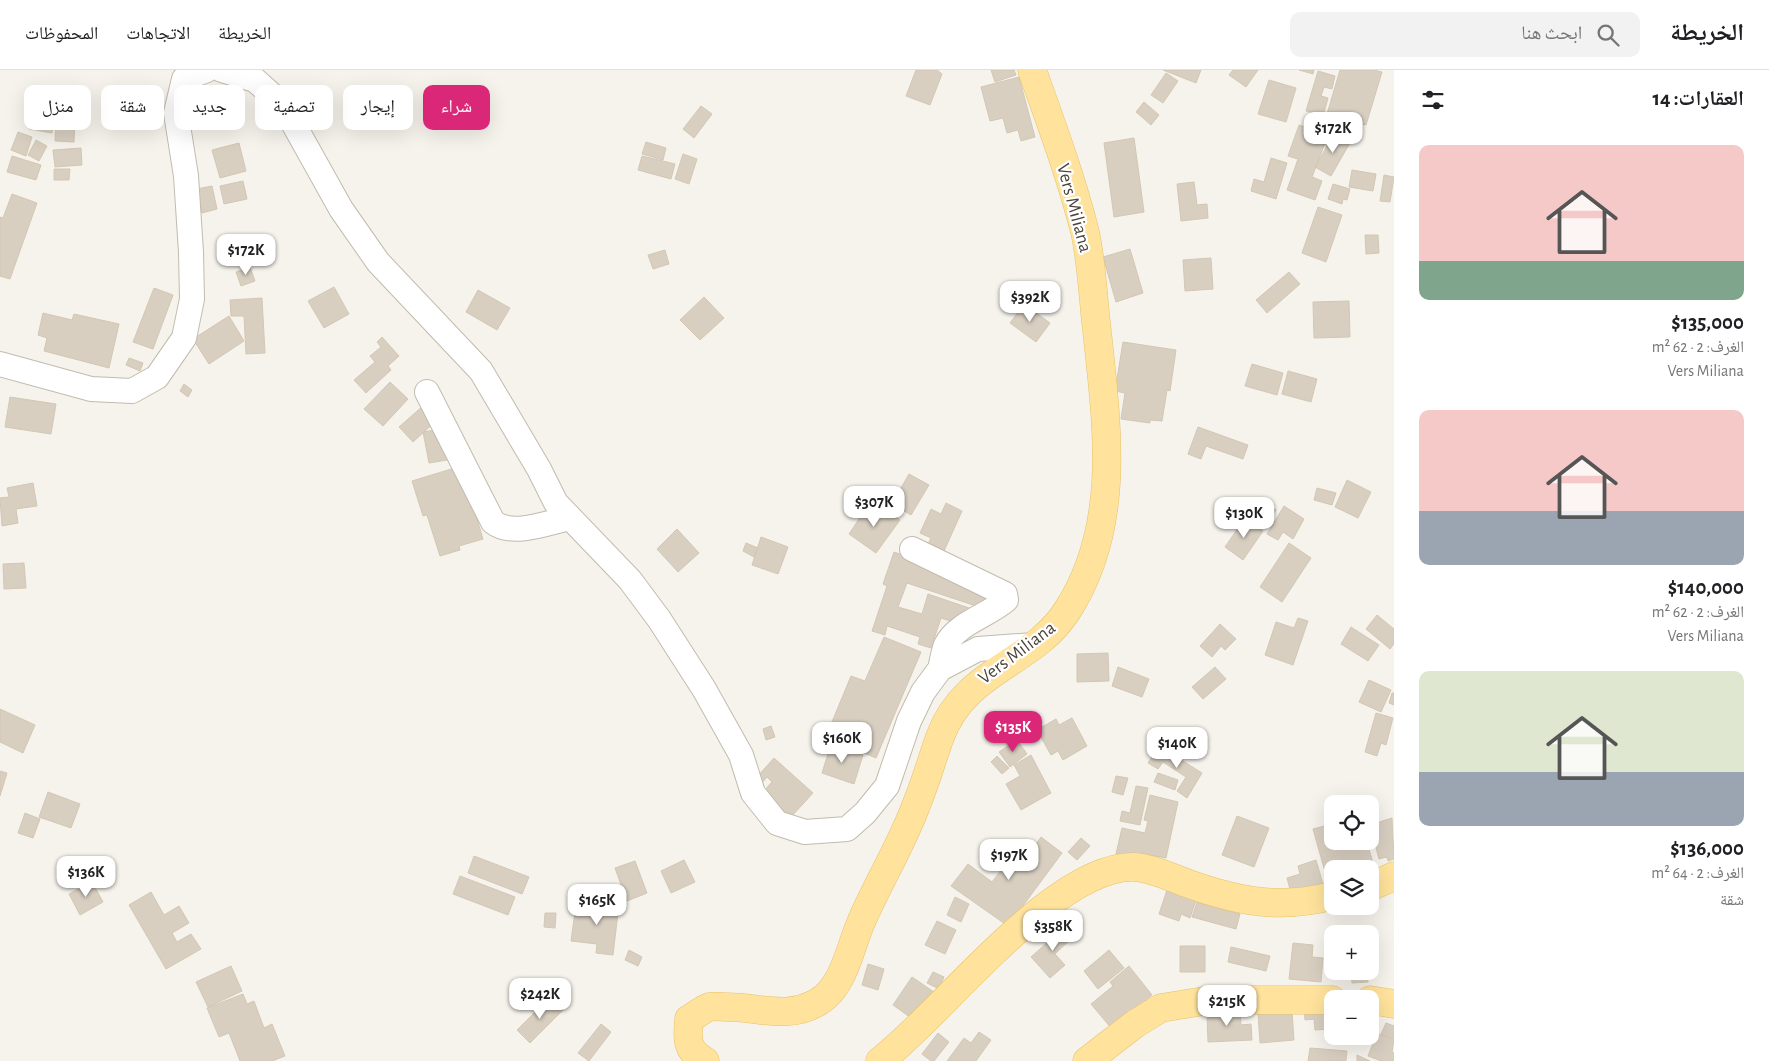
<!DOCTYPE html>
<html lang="ar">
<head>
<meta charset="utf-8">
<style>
	:root { --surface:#fff; --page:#f2f2f2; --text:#202124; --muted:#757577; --line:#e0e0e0; --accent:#db2777 }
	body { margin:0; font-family:"Alegreya Sans","Noto Naskh Arabic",sans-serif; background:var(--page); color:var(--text); direction:rtl; height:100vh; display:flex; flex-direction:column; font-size:19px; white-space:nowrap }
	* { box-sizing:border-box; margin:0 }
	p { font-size:16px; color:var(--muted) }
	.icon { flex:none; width:28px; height:28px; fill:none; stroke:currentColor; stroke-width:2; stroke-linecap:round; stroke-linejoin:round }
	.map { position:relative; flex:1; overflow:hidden; direction:ltr }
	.sheet { display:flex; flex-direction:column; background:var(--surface); width:375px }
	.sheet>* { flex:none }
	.guide { position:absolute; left:15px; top:15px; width:475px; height:45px; direction:rtl; display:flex; gap:10px }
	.fabs { position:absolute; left:1324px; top:725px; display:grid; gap:10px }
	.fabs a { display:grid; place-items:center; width:55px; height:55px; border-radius:10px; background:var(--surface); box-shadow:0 5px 20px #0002; font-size:25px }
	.price { position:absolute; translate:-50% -42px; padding:0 11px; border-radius:10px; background:#fff; color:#222; font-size:16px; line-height:32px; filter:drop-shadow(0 1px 2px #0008) }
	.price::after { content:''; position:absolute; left:50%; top:30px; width:15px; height:11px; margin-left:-8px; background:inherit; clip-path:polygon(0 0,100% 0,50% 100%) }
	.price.active { background:var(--accent); color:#fff }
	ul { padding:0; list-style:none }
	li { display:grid; align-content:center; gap:10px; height:265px; padding:0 25px }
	li span { display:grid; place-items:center; height:155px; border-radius:10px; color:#555 }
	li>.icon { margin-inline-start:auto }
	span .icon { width:90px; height:90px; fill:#fffc; stroke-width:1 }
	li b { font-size:21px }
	h2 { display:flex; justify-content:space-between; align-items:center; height:60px; padding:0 25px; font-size:21px }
	.chip { padding:0 18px; border-radius:10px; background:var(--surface); box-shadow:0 5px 20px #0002; font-size:18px; line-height:45px }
	.chip.active { background:var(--accent); color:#fff }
	header { display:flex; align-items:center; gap:30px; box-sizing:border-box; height:70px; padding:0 25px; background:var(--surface); border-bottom:1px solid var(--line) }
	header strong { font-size:24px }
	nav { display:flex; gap:28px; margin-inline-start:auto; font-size:18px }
	.search { width:350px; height:45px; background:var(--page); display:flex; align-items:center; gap:12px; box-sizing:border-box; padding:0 18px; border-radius:10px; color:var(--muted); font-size:19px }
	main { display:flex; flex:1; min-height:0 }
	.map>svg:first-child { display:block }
	.building { fill:#d8cfc1; stroke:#d3c7b4 }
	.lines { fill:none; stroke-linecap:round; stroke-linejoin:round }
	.minor-casing { stroke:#c2bbae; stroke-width:26 }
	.major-casing { stroke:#e6c16a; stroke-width:29 }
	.minor { stroke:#fff; stroke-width:24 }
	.major { stroke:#ffe39c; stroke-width:28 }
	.labels { text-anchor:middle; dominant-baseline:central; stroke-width:4.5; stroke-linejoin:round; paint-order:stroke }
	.street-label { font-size:19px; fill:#4b4439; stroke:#fff }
</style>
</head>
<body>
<header>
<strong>الخريطة</strong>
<div class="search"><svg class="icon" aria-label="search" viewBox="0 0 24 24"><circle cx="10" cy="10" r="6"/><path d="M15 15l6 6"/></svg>ابحث هنا</div>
<nav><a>الخريطة</a><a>الاتجاهات</a><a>المحفوظات</a></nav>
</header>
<main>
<section class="sheet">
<h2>العقارات: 14<svg class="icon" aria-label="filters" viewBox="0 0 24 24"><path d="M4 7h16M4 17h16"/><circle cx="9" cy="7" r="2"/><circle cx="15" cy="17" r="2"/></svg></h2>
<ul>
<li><span style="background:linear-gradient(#f6c9c9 75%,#7fa58c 0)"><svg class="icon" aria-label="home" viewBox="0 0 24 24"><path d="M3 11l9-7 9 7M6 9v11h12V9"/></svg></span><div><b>$135,000</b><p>الغرف: 2 · 62 m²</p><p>Vers Miliana</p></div></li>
<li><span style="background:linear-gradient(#f6c9c9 65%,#9aa5b1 0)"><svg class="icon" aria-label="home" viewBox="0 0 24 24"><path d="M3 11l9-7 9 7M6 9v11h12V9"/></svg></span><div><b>$140,000</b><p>الغرف: 2 · 62 m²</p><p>Vers Miliana</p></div></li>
<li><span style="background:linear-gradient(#dfe7d0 65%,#9aa5b1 0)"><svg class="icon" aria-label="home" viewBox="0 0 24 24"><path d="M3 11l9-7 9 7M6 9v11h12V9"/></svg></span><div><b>$136,000</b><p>الغرف: 2 · 64 m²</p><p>شقة</p></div></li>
</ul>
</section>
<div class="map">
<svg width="1394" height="991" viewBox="0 0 1394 991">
	<rect width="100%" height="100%" fill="#f6f3ec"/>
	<!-- building -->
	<path class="building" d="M916,0h21l5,4 -12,31 -24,-9z
		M991,0h23l2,5 -21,7z
		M1163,0h38l-5,13z
		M1233,0h25l-12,17 -17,-12z
		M1299,0h15l-1,4z
		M1340,0h34l8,2 -16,53 -39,-11z
		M1318,1l17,5 -3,13 -8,-2 -3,9 7,2 -5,18 -17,-5z
		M1166,3l12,8 -15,22 -12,-8z
		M1019,7l16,60 -14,4 -3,-11 -11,3 -4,-15 -13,3 -9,-34z
		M1269,10l27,8 -10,34 -28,-8z
		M1144,32l15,13 -8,10 -15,-13z
		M701,36l11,8 -18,24 -11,-9z
		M33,43l21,4 -2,16 -23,-4z
		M56,48h19l-1,24 -19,-1z
		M1299,55l29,10 -16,42 10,4 -7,19 -28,-10 11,-31 -10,-3z
		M18,62l14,5 -6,19 -15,-6z
		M1335,62l16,9 -20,35 -16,-9z
		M1134,68l10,74 -30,5 -10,-74z
		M36,70l11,6 -8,15 -11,-6z
		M646,72l20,6 -3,12 -21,-6z
		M239,73l7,28 -26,7 -8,-28z
		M81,78l1,17 -27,2 -2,-17z
		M683,84l14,5 -8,25 -14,-5z
		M12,86l29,9 -5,15 -29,-8z
		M642,86l33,8 -4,15 -33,-9z
		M1271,88l16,5 -11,36 -25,-8 3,-12 10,3z
		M54,99h16l-1,11h-15z
		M1352,100l24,4 -3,17 -24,-4z
		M1384,105l10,2 -4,25 -10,-1z
		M243,111l4,18 -23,5 -4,-18z
		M1194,112l3,23 10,-1 1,14 -27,3 -4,-37z
		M1333,114l17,5 -3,11 -4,-1 -1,5 -14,-5z
		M212,116l5,23 -15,4 -5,-24z
		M12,124l25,9 -27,76 -10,-3v-59l3,1z
		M1318,137l24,8 -16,47 -24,-9z
		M1365,165h13l1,18 -13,1z
		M1130,179l13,44 -27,9 -13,-45z
		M665,180l4,14 -16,5 -5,-14z
		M1211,188l2,31 -28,2 -2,-31z
		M250,197l5,14 -14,5 -5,-14z
		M1289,202l11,12 -33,29 -11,-13z
		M334,217l15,27 -25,14 -16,-27z
		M154,218l19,7 -20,54 -20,-7z
		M478,220l32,18 -13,22 -31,-18z
		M704,227l20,21 -24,22 -20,-20z
		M262,228l3,55 -19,1 -2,-38h-13l-1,-16z
		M1349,231l1,36 -36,1 -1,-36z
		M1024,234l26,19 -14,19 -26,-19z
		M43,243l29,7 2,-6 45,10 -10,44 -65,-17 3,-13 -9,-3z
		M229,246l15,25 -35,23 -16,-25z
		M382,267l17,19 -11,10 3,4 -25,23 -12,-13 21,-18 -5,-6 11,-9 -4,-5z
		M1123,272l53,8 -6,41 -3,-1 -5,31 -12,-1v3l-29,-4 4,-26 -10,-2z
		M129,288l14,5 -3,8 -14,-6z
		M1252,294l31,9 -6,22 -32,-9z
		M1288,301l29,8 -6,23 -29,-8z
		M390,312l18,17 -25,27 -19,-17z
		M184,314l8,6 -4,7 -8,-6z
		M10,327l46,7 -5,30 -46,-7z
		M424,335l13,15 -24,22 -14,-15z
		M1198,357l50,18 -5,14 -37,-13 -5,13 -13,-5z
		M441,359l6,31 -18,3 -6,-31z
		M461,396l22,73 -24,7 1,4 -20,6 -13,-41 -4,1 -11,-35z
		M909,404l20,11 -18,30 -19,-11z
		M1347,410l24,12 -13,26 -23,-11z
		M33,413l4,23 -21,3 2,14 -16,3 -2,-28 9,-1 -2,-9z
		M1317,418l19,5 -4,12 -18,-5z
		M1263,431l13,9 -14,18 -13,-10z
		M946,433l16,8 -18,40 -16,-7 3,-6 -11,-5 11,-24 10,5z
		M869,434l15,11 3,-5 13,10 -24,33 -27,-19z
		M1284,436l20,13 -11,20 -10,-7 -5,8 -11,-6z
		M1245,448l18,13 -20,29 -18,-13z
		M677,459l22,24 -21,19 -21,-23z
		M761,467l27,10 -10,27 -26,-9z
		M746,473l12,5 -4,9 -11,-6z
		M1289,473l22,15 -29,44 -22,-15z
		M894,482l98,33 -7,24 -78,-26 -9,24 24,7 6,-20 44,15 -6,17 -25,-8 -10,30 -13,-4 2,-7 -33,-11 -2,9 -13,-4 15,-45 -4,-2z
		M24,493l2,25 -22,1 -1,-25z
		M1377,545l17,14v15l-4,5 -24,-20z
		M1298,548l10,3 -15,44 -28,-10 11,-33 18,6z
		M1220,554l16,15 -11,11 -4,-4 -9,11 -12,-11z
		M1351,557l28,18 -11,16 -27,-17z
		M884,567l37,15 -45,106 -38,-16 1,-3 -12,-5 24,-58 14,5z
		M1108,583l1,28 -32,1v-28z
		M1118,597l31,12 -7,18 -30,-11z
		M1215,597l11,12 -23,20 -11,-12z
		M1369,610l22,10 -10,22 -22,-10z
		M1392,623h2v12l-5,-2z
		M0,639l35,16 -12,28 -23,-11z
		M1376,643l17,5 -7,27 -5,-2 -4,13 -12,-4z
		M1072,648l15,28 -24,14 -5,-9 -7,4 -14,-25 19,-11 3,6z
		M771,656l4,11 -9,3 -3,-11z
		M1017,670l10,14 -17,13 -11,-15z
		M831,674l32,11 -9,29 -32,-11z
		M1159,676l43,27 -15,25 -10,-7 9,-14 -23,-15 -5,7 -10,-6z
		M1031,685l20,38 -30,17 -15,-26 14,-8 -6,-11z
		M997,686l12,12 -7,6 -11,-12z
		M774,688l39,35 -22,24 -28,-25 9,-10 -5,-5 -5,6 -6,-5z
		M0,701l7,2 -7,23z
		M1158,703l20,7 -3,10 -21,-8z
		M1116,706l12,2 -5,17 -11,-3z
		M1136,716l12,2 -8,37 -20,-4 2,-10 8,2z
		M48,722l32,12 -9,24 -32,-11z
		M1150,725l28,7 -12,56 -26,-5 -2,6 -22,-5 6,-26 23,5 3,-12 -4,-1z
		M25,743l15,6 -7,19 -15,-5z
		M1237,746l32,12 -15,39 -32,-12z
		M1392,748l2,41 -6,2 -1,-4 -8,2 -9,-34z
		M1332,754v17h26l2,8 8,-3 8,27 -6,1v-5h-38v16l-3,1 -16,-57z
		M1041,767l21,16 -54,73 -57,-40 17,-22 24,18 30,-40 10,8z
		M1081,768l9,8 -13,14 -9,-8z
		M474,786l55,21 -7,17 -54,-21z
		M684,790l11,22 -24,11 -10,-22z
		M1316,790l7,24 -32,9 -4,-15 13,-4 -2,-8z
		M635,791l12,32 -20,8 -12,-33z
		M460,806l55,21 -7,18 -55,-21z
		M92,812l11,20 -23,13 -11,-21z
		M1167,820l29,10 -6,18 -9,-4 -2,7 -20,-7z
		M151,822l13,23 15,-9 10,17 -17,10 5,9 14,-8 10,15 -35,20 -37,-64z
		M955,827l14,7 -8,18 -14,-7z
		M589,830l30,4 -6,51 -17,-2 1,-9 -26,-3 4,-29 12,1z
		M1197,832l43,12 -4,15 -44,-12z
		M545,843h11l-1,15 -11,-1z
		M937,851l19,9 -11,24 -20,-9z
		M1067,855l9,9 -21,20 10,11 -15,13 -19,-21z
		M1293,873l20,2 -1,12 11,1 -2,24 -32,-3z
		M1180,876h25v26h-25z
		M1231,877l39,9 -4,15 -38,-9z
		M629,880l13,7 -4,9 -13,-6z
		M1109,880l15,18 -26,21 -14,-18z
		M868,894l16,5 -6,21 -16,-5z
		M231,896l11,25 -34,16 -12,-25z
		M1129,896l23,29 -40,34 -21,-25 22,-18 -3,-4z
		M1351,901h16l1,11 -16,1z
		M933,902l11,5 -5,12 -12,-6z
		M912,907l22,15 -20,28 -21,-15z
		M243,924l4,10 7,-3 10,27 8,-4 13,32 -13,5h-32l-11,-28 -10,4 -12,-29z
		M550,927l13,13 -33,33 -13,-13z
		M1329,936l1,23 -15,1 -1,-11 -9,1 -1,-12z
		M1240,941l1,14 10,-1 1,16 -44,2 -1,-29z
		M1292,941l2,29 -34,3 -2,-29z
		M1386,953l8,3v13l-13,-5z
		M601,954l10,8 -22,29 -11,-8z
		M979,962l12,8 -15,21h-29l17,-23 7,5z
		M938,963l11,9 -15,19h-3l-9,-7z
		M1377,963l17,7 -2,12 2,1v8h-13l-13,-5z
		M1310,978l37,3 -1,10h-38z
		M1357,985l13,6h-13z"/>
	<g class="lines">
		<!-- minor casing -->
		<g class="minor-casing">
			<path id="minor" d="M222,0l33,10 28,25 58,104 37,53 103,109 58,98 17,34 74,77 29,39 45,70 37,66 12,38 24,30 28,9 42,-3 18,-16 22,-27 22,-65 14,-29 17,-23 38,-20 56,-4
				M0,294l91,25 41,2 25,-14 27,-39 8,-39 -1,-47 -5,-76 -10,-63 8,-34 23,-9
				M427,322l66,130c19,15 54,1 76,-4
				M912,479l93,45 1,6c-17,15 -50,24 -60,45 -3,7 -4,16 -6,24"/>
		</g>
		<!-- major casing -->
		<g class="major-casing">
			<path id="major" d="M1370,817l24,-11
				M1370,930l24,4
				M705,991c-19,-10 -18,-23 -16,-42 6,-3 14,-10 20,-12 5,-1 13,0 18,0 32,0 61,13 91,-5 27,-16 32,-56 44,-82 17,-39 40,-76 55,-117 9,-22 15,-44 23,-66 25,-68 92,-72 127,-126 55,-85 40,-185 30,-280 -4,-32 -5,-67 -12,-99 -14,-55 -34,-109 -53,-162
				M880,991c62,-47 174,-196 254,-194 19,1 40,12 58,18 49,17 89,24 140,11
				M1087,991l48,-37 26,-16 49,-8h122"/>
		</g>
		<!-- minor -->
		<use href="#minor" class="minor"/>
		<!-- major -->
		<use href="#major" class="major"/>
	</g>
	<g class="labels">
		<!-- street labels -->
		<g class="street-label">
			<text transform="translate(1074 138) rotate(75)">Vers Miliana</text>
			<text transform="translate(1017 583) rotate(-37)">Vers Miliana</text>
		</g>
	</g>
</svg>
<div class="fabs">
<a><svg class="icon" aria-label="locate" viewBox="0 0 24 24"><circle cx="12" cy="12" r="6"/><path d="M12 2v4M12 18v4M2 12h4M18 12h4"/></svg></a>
<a><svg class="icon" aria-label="layers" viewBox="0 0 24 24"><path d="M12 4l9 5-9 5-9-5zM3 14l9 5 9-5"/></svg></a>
<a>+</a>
<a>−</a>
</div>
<b class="price" style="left:1333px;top:84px">$172K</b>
<b class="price" style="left:246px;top:206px">$172K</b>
<b class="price" style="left:1030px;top:253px">$392K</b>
<b class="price" style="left:874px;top:458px">$307K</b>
<b class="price" style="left:1244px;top:469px">$130K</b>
<b class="price active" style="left:1013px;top:683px">$135K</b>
<b class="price" style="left:842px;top:694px">$160K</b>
<b class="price" style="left:1177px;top:699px">$140K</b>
<b class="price" style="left:1009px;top:811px">$197K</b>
<b class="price" style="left:86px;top:828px">$136K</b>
<b class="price" style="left:597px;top:856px">$165K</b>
<b class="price" style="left:1053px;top:882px">$358K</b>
<b class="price" style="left:540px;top:950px">$242K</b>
<b class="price" style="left:1227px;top:957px">$215K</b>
<div class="guide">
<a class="chip active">شراء</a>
<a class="chip">إيجار</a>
<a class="chip">تصفية</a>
<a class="chip">جديد</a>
<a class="chip">شقة</a>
<a class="chip">منزل</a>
</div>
</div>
</main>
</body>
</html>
